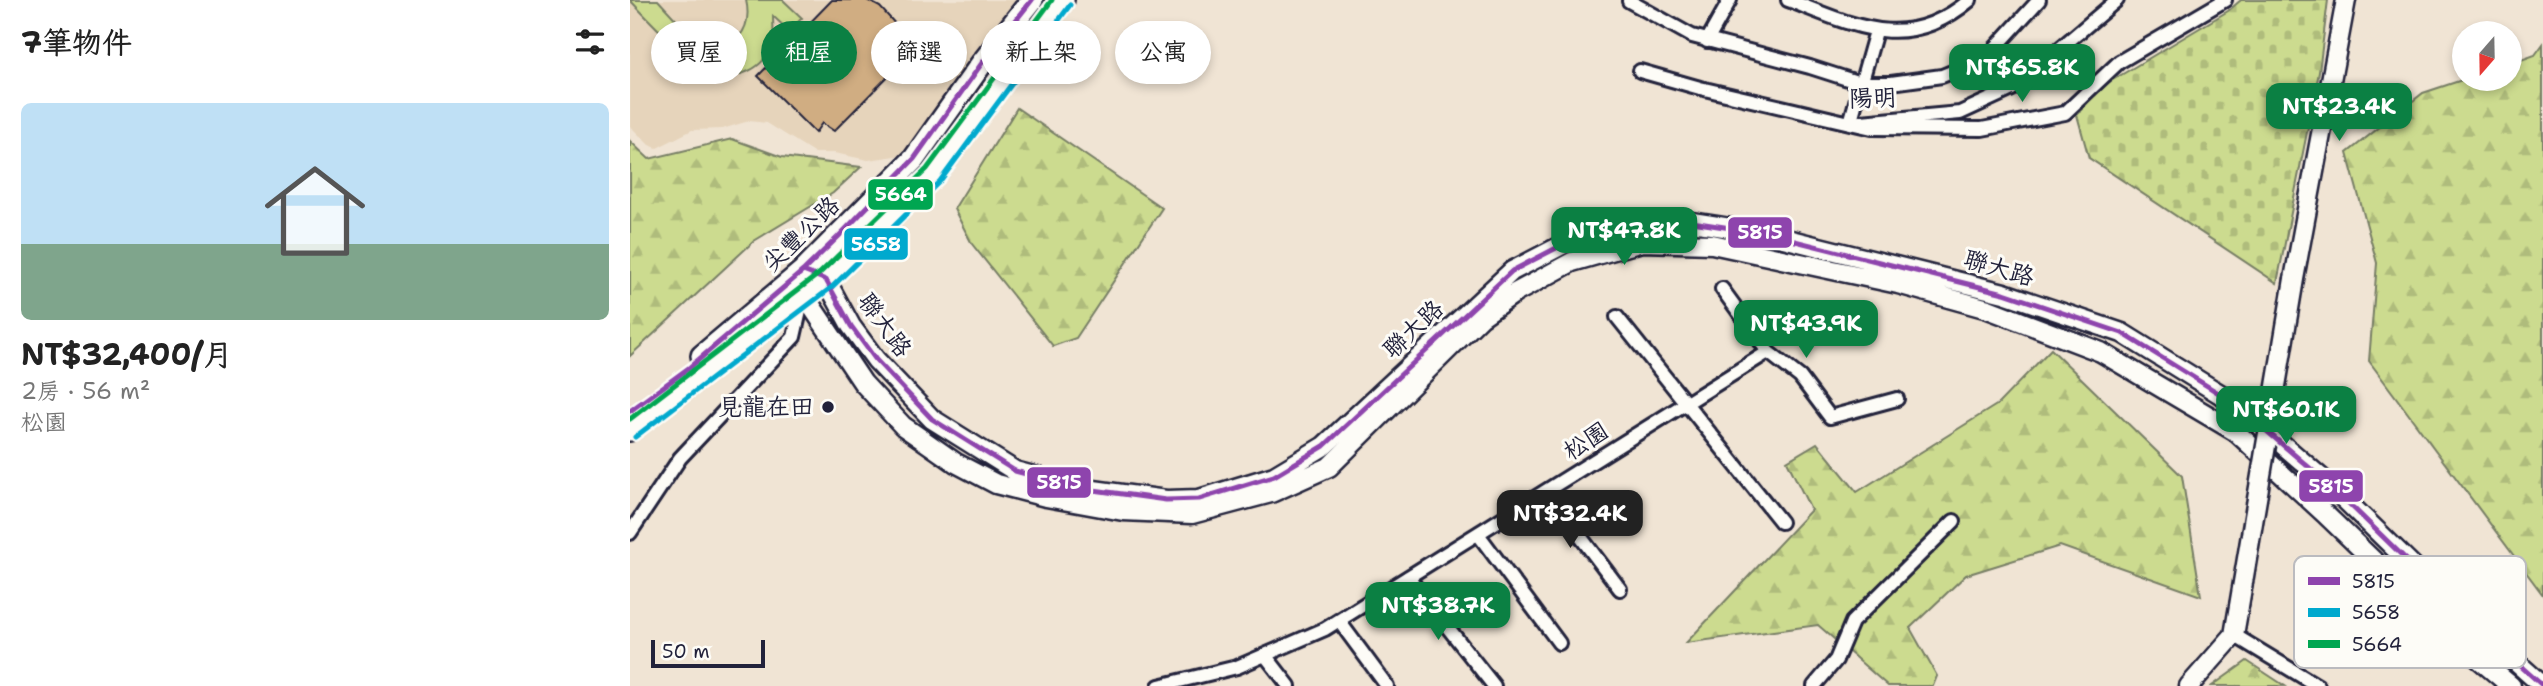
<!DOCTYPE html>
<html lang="zh-TW">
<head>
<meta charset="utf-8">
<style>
	:root { --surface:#fff; --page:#f2f2f2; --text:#222; --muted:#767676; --line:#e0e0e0; --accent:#0b8043 }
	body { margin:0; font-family:"Shantell Sans","LXGW WenKai TC",sans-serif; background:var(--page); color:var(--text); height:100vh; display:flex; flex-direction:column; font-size:26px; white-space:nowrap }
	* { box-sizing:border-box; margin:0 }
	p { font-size:23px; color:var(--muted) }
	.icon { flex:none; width:38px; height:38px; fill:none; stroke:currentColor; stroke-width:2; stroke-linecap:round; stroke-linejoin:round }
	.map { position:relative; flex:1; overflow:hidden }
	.panel { display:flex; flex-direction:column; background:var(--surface); width:630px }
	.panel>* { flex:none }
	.guide { position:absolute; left:21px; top:21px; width:665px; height:63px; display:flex; gap:14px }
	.needle { width:46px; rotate:200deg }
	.tools { position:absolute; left:1822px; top:21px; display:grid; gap:14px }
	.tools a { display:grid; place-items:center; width:70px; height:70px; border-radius:50%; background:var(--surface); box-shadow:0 4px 10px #0003; font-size:35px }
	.scale { position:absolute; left:21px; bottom:18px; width:114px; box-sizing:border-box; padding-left:7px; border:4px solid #22223b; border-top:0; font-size:19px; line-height:24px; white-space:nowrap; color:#22223b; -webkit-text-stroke:5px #fdfcf7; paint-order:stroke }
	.price { position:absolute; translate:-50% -60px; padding:0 16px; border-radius:14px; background:var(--accent); color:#fff; font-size:23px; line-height:46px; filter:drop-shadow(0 2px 4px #0008) }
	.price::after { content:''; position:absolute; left:50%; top:42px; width:21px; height:16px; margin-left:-10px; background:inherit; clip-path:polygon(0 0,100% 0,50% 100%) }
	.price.active { background:#222; color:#fff }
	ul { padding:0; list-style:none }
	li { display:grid; align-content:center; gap:14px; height:371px; padding:0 21px }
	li+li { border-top:2px solid var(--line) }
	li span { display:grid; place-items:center; height:217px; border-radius:10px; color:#555 }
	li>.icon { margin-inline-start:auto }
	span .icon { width:126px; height:126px; fill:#fffc; stroke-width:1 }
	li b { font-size:30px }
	h2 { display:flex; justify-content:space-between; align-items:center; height:84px; padding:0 21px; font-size:30px }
	.pill { padding:0 24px; border-radius:32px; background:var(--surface); box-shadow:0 4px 10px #0003; font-size:24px; line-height:63px }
	.pill.active { background:var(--accent); color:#fff }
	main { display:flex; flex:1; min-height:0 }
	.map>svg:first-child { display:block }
	.built { fill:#e6d4bb }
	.forest { fill:url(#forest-firs); stroke:#777e65; stroke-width:2 }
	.cemetery { fill:url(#cemetery-stones); stroke:#777e65; stroke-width:2 }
	.pitch { fill:#ccdb8f; stroke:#777e65; stroke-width:2 }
	.building { fill:#d0ad82; stroke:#22223b; stroke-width:2 }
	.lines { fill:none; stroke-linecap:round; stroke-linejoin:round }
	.street-casing { stroke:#22223b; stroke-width:18 }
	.secondary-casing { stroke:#22223b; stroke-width:23 }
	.primary-casing { stroke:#22223b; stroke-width:26 }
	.street { stroke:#fdfcf7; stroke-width:12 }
	.secondary { stroke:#fdfcf7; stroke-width:18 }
	.primary { stroke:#fdfcf7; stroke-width:21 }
	.secondary-bridge-casing { stroke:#22223b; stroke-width:23; stroke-linecap:butt }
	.secondary-bridge { stroke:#fdfcf7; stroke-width:18 }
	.bus-1-casing { stroke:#fdfcf7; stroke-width:10 }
	.bus-2-casing { stroke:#fdfcf7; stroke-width:10 }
	.bus-3-casing { stroke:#fdfcf7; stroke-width:10 }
	.bus-1 { stroke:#8e44ad; stroke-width:5 }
	.bus-2 { stroke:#00a9ce; stroke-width:5 }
	.bus-3 { stroke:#00a651; stroke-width:5 }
	.poi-dot { fill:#22223b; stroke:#fdfcf7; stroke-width:2.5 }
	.labels { text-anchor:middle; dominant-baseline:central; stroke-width:6; stroke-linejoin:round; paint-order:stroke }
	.street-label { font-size:24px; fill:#22223b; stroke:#fdfcf7 }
	.poi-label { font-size:24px; fill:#22223b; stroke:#fdfcf7; text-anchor:end }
	.key { fill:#fdfcf7; stroke:#bbbbbf; stroke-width:2 }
	.key-label { font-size:19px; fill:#22223b }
	.line-badge { stroke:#fdfcf7; stroke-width:2.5 }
	.badge-label { font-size:19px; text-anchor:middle; font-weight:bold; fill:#fff }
</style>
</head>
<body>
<main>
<section class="panel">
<h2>7筆物件<svg class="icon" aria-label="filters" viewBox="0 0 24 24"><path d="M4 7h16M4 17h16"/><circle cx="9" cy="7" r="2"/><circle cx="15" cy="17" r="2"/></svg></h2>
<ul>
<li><span style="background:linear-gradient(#bfe0f5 65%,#7fa58c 0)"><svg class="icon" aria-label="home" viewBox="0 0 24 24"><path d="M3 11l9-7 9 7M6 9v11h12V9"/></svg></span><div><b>NT$32,400/月</b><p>2房 · 56 m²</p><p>松園</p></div></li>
</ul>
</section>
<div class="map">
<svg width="1913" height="686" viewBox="0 0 1913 686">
	<defs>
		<pattern id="forest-firs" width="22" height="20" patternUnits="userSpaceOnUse" patternTransform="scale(1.75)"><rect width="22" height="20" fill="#ccdb8f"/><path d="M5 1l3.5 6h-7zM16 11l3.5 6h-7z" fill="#afbc7c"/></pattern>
		<pattern id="cemetery-stones" width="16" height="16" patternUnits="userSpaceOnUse" patternTransform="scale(1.75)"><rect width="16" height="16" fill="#ccdb8f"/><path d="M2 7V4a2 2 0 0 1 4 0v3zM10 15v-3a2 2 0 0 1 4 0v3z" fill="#afbc7c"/></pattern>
	</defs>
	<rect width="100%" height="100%" fill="#f0e4d4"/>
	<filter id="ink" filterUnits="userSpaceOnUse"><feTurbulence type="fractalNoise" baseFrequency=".0143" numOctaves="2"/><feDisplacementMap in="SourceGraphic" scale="14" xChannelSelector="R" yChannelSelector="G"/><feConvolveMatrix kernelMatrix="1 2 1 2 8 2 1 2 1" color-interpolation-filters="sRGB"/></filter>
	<g filter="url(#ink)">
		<!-- built -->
		<path class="built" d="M0,0h389l-116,155 -35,5 -34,-7h-19l-48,-30 -18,-2 -27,8 -30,1 -35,18 -8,-3 -19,-19z"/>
		<!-- forest -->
		<path class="forest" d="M1913,44v551l-174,-234 8,-98 -30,-110 76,-60 42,-14h45v-15l25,-9z
			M387,108l145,100 -86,130 -23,8 -81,-102 -18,-35z
			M102,139l50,18 79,10 -28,26 -79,48 -124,115v-215l19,18z
			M1421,349l131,127 19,120 -141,-50 -94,29 -56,53 27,48 -4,10h-45l-70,-61 -132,18 125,-133 -24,-49 30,-18 40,49 141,-88z
			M1617,661l38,25h-73z"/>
		<!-- cemetery -->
		<path class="cemetery" d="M1611,0h87l-9,72 -42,211 -188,-125 -12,-43 24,-28 127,-76z"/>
		<!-- pitch -->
		<path class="pitch" d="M0,0h28l45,49c31,4 50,-19 43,-49h37l19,18 -13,13 -16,-15c0,7 1,15 0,22 -5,33 -40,45 -68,34 -11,-5 -63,-59 -75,-72z"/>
		<!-- building -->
		<path class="building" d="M202,0h35l13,7 19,21 6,13v18l-71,72 -12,-8 -7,10 -57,-57z
			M271 51a8 8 0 1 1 16 0a8 8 0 1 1-16 0Z"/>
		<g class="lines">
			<!-- street casing -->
			<g class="street-casing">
				<path id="street" d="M1158,0c68,26 118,54 182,0
					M999,1l63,35 118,31 50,16h31l51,-7 44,-18 53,-58
					M1246,31l-26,92 22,5 110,1 83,-16 54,-51 106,-62
					M1077,41l23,-41
					M1010,71l60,17 150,35 110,-10 52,-24 105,-89
					M1092,289l46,63 32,25 30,40 67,-18
					M987,317l164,205
					M916,491l74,98
					M0,533l50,-75 114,-121 9,-39
					M848,534l81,109
					M778,577l86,109
					M709,621l48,65
					M1604,635l84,51
					M635,655l24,31
					M529,686l78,-19 88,-38 443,-277
					M1184,686l22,-26 16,-38 102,-101"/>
			</g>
			<!-- secondary casing -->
			<g class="secondary-casing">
				<path id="secondary" d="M1664,279l52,-279
					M1559,686l45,-51 5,-29
					M1881,686l-57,-48 -129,-124 -89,-82 -135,-80 -113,-43 -90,-25 -186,-40 -70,-2 -70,20 -57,31 -34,24 -152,150 -58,26 -79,21 -69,-3 -77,-14 -50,-13 -40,-21 -53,-37 -40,-43 -59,-88 -1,-24 23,9 25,46 25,34 56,59 83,52 64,17 87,12 33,-1 75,-23 50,-30 188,-175 56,-29 61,-15 63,-5 71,11 241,60 118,40 111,69 100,86 127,124 83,74"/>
			</g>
			<!-- primary casing -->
			<g class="primary-casing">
				<path id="primary" d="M72,356l101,-85 111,-112 68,-96 50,-63
					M0,430l174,-135 22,-15 108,-105 129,-175"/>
			</g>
			<!-- street -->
			<use href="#street" class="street"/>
			<!-- secondary -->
			<use href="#secondary" class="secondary"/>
			<!-- primary -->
			<use href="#primary" class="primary"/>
			<!-- secondary-bridge casing -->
			<g class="secondary-bridge-casing">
				<path id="secondary-bridge" d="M1609,606l55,-327"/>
			</g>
			<!-- secondary-bridge -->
			<use href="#secondary-bridge" class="secondary-bridge"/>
			<!-- bus-1 casing -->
			<g class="bus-1-casing">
				<path id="bus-1" d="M173,271l23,9 25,46 25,34 56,59 83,52 64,17 87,12 33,-1 75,-23 50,-30 188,-175 56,-29 61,-15 63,-5 71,11 241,60 118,40 111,69 100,86 127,124 83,74
					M0,411l60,-44 113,-96 35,-34 76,-78 68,-96 50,-63"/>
			</g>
			<!-- bus-2 casing -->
			<g class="bus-2-casing">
				<path id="bus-2" d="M5,437l197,-150 108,-106 130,-176"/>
			</g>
			<!-- bus-3 casing -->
			<g class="bus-3-casing">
				<path id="bus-3" d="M0,419l190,-146 107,-104 125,-169"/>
			</g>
			<!-- bus-1 -->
			<use href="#bus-1" class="bus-1"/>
			<!-- bus-2 -->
			<use href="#bus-2" class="bus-2"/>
			<!-- bus-3 -->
			<use href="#bus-3" class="bus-3"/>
		</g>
	</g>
	<!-- markers -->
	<circle class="poi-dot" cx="198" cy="407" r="7"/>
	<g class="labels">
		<!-- street labels -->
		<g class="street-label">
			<text transform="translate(1243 98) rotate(-2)">陽明</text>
			<text transform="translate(171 234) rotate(-44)">尖豐公路</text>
			<text transform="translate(1369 268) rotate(16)">聯大路</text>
			<text transform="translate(255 325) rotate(54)">聯大路</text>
			<text transform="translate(783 329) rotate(-43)">聯大路</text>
			<text transform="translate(956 441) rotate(-32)">松園</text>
		</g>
		<!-- poi labels -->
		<g class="poi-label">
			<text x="184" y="407">見龍在田</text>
		</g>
	</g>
	<!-- legend -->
	<rect x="1664" y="556" width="232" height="112" rx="10" class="key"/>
	<rect x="1678" y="577" width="32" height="8" fill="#8e44ad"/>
	<rect x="1678" y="608" width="32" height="9" fill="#00a9ce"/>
	<rect x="1678" y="640" width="32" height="8" fill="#00a651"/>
	<g class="key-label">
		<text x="1722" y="588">5815</text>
		<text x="1722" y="619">5658</text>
		<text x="1722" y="651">5664</text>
	</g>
	<g class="line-badge">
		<rect x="237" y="178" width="67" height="33" rx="7" fill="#00a651"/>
		<rect x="1097" y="216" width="66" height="33" rx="7" fill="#8e44ad"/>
		<rect x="213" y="227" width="66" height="34" rx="7" fill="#00a9ce"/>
		<rect x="396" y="466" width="66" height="33" rx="7" fill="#8e44ad"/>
		<rect x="1668" y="469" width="66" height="34" rx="7" fill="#8e44ad"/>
	</g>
	<g class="badge-label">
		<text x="271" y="201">5664</text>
		<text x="1130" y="239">5815</text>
		<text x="246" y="251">5658</text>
		<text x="429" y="489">5815</text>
		<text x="1701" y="493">5815</text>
	</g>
</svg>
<div class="tools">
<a><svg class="needle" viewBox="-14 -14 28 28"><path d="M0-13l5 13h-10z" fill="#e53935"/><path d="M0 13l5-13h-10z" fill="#767676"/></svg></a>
</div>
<div class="scale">50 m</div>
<b class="price" style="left:1392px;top:104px">NT$65.8K</b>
<b class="price" style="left:1709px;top:143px">NT$23.4K</b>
<b class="price" style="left:994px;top:267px">NT$47.8K</b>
<b class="price" style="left:1176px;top:360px">NT$43.9K</b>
<b class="price" style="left:1656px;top:446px">NT$60.1K</b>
<b class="price active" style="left:940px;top:550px">NT$32.4K</b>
<b class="price" style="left:808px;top:642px">NT$38.7K</b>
<div class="guide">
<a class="pill">買屋</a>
<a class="pill active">租屋</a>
<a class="pill">篩選</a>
<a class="pill">新上架</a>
<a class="pill">公寓</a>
</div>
</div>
</main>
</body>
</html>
